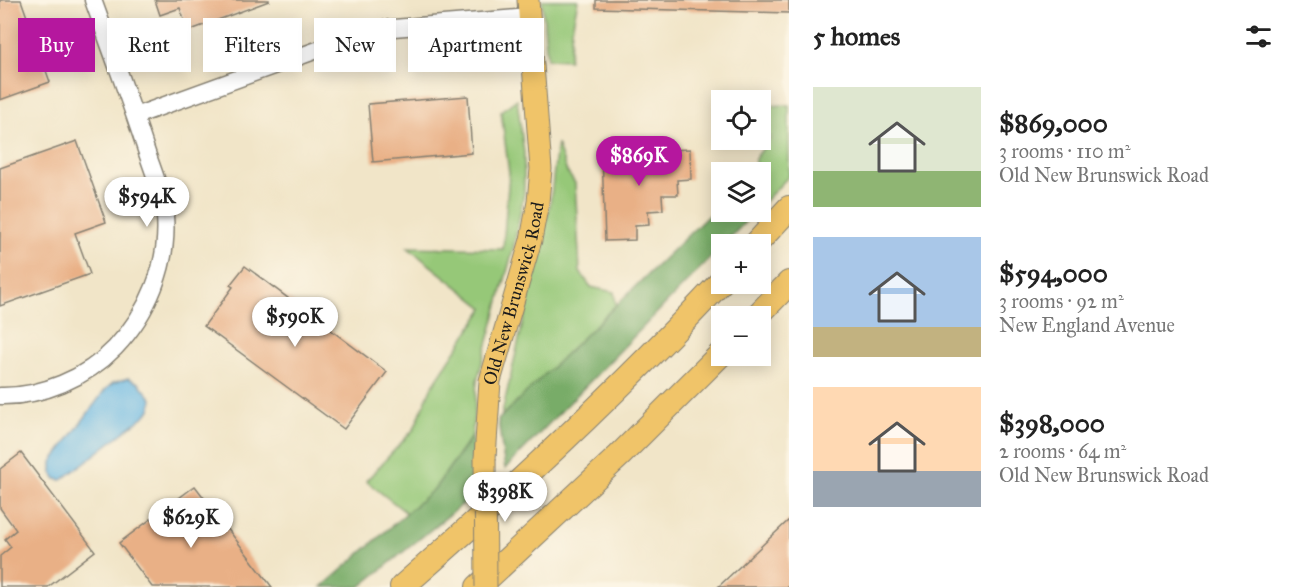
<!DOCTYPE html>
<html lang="en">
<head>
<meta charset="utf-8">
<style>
	:root { --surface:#fff; --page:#f2f2f2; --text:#222; --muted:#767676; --accent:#b5179e }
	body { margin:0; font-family:"IM FELL Great Primer",serif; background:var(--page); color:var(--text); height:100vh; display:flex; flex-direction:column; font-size:22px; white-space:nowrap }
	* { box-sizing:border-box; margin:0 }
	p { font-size:20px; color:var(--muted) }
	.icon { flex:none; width:33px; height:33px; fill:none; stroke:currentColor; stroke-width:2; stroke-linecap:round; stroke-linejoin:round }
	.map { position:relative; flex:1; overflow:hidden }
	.drawer { display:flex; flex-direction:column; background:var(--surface); width:510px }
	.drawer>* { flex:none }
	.top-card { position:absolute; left:18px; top:18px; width:570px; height:54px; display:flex; gap:12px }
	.buttons { position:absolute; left:711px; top:90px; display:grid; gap:12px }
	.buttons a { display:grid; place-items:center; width:60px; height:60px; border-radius:0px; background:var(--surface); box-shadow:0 3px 15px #0003; font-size:30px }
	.price { position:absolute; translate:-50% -51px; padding:0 14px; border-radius:21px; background:#fff; color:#222; font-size:20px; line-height:39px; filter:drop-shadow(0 2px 3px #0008) }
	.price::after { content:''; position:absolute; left:50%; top:36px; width:18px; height:14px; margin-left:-9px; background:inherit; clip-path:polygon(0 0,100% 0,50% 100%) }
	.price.current { background:var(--accent); color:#fff }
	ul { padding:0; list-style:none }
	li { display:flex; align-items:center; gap:18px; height:150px; padding:0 24px }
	li span { display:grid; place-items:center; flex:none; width:168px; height:120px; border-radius:0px; color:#555 }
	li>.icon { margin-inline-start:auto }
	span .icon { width:72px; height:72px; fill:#fffc; stroke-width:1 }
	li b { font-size:26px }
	h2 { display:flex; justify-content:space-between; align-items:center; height:72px; padding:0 24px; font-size:26px }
	.pill { padding:0 21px; border-radius:0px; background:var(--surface); box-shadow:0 3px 15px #0003; font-size:21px; line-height:54px }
	.pill.current { background:var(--accent); color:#fff }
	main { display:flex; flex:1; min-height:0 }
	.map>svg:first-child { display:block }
	.green { fill:#96c878; stroke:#59724a; stroke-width:1.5 }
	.forest { fill:#78ac68; stroke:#4a6442; stroke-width:1.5 }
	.water { fill:#68b7e3; stroke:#426a80; stroke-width:1.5 }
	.building { fill:#e9b086 }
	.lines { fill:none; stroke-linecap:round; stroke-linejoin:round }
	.minor-casing { stroke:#868072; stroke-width:19 }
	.major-casing { stroke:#868072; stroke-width:23 }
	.highway-casing { stroke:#868072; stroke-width:26 }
	.minor { stroke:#fff; stroke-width:16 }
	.major { stroke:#f0c469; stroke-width:21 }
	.highway { stroke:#f0c469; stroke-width:24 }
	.major-bridge-casing { stroke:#868072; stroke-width:23; stroke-linecap:butt }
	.major-bridge { stroke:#f0c469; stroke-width:21 }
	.labels { text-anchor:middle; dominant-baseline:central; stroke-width:4.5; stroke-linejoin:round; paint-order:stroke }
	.street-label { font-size:18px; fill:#1c1c1c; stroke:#fcf5e5 }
</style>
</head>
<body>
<main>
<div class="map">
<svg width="789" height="587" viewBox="0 0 789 587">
	<rect width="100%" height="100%" fill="#fcf5e5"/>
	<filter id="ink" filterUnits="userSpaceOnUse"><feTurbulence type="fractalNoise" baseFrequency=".0167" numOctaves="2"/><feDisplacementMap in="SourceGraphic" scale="12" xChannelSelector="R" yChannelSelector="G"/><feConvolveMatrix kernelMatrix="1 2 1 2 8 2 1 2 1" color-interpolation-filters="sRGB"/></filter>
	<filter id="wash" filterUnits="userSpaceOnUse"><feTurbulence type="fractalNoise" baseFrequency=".008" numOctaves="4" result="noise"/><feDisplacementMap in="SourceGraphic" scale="24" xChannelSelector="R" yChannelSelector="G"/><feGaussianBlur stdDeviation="1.35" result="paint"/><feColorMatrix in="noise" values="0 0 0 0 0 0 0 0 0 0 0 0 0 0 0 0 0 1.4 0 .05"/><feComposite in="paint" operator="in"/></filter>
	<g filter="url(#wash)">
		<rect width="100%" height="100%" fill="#f1e5c8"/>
		<!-- green -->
		<path class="green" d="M542,0h36l-6,29 -3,31 -22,-1z
			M517,99l7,54v40l-11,57 -36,131 -5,55 -37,52 -27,26 -42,-33 48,-52 17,-41 53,-80 -77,-61 96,2 6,-76 -8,-62z
			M789,105v71l-28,29 -1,-33h-5v-13l16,-22 -10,-5v-26z
			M557,144l10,28 8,11 5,89 11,15 23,5 2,13 -115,113 49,-213z"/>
		<!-- forest -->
		<path class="forest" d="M721,203l1,9h33l-250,257 -7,-49z
			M472,436l8,54 -120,97h-38l113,-99z"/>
		<!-- water -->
		<path class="water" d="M128,378l11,5 13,16 -1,9 -4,6 -85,66 -6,-1 -4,-6v-11l53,-72 8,-7z"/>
		<g id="blocks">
			<!-- building -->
			<path class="building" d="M0,0h21l29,82 -50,18z
				M155,0h114v1l-81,30 -8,-23 -20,7z
				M596,0h193v13l-193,-5z
				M468,96l4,57 -99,9 -5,-58z
				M77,141l29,81 -31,11 15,41 -90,32v-138z
				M690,149l1,30 -14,1 1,15h-16l1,15 -15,1 1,14 -14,1v14l-30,1 -3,-88z
				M245,266l142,106 -43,57 -140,-103 29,-39 -3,-2z
				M21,453l74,98 -47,36h-48v-31l11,-9 -6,-8 11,-9 -16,-22v-39z
				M195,486l64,84 13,17h-120l-33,-44z
				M789,520v67h-71z"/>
		</g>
	</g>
	<g filter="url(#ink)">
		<use href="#blocks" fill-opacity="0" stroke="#868072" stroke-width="1.5"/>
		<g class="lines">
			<!-- minor casing -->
			<g class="minor-casing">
				<path id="minor" d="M135,116l207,-75 39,-12 149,-12
					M0,396c41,1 86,-18 115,-48 33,-35 54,-83 50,-132 -2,-22 -12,-45 -19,-66 -16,-50 -35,-100 -53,-150"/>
			</g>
			<!-- major casing -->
			<g class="major-casing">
				<g id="major">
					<path id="s1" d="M485,458l5,-77 41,-141 7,-38 3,-33 -13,-169"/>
				</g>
			</g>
			<!-- highway casing -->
			<g class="highway-casing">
				<path id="highway" d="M756,244l33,-36
					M757,316l32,-33
					M402,587c111,-97 219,-198 320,-306
					M478,587l141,-131 103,-103"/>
			</g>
			<!-- minor -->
			<use href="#minor" class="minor"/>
			<!-- major -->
			<use href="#major" class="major"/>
			<!-- highway -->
			<use href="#highway" class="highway"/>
			<!-- major-bridge casing -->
			<g class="major-bridge-casing">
				<path id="major-bridge" d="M485,458l1,129"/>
			</g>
			<!-- major-bridge -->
			<use href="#major-bridge" class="major-bridge"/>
		</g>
	</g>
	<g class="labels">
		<!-- street labels -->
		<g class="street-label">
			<text stroke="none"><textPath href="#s1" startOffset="168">Old New Brunswick Road</textPath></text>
		</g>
	</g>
</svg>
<div class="buttons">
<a><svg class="icon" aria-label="locate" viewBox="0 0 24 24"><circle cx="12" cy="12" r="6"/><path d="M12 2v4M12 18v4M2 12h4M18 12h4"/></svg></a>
<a><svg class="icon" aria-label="layers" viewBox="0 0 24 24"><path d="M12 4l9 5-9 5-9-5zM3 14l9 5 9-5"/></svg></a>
<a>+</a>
<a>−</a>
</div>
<b class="price current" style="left:639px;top:187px">$869K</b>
<b class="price" style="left:147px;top:228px">$594K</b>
<b class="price" style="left:295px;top:348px">$590K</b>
<b class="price" style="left:505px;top:523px">$398K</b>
<b class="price" style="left:191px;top:549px">$629K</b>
<div class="top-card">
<a class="pill current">Buy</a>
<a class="pill">Rent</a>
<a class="pill">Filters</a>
<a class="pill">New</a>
<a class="pill">Apartment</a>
</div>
</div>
<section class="drawer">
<h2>5 homes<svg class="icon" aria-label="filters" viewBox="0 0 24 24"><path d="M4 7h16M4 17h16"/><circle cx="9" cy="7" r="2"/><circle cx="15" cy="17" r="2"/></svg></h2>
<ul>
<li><span style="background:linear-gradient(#dfe7d0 70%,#8fb573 0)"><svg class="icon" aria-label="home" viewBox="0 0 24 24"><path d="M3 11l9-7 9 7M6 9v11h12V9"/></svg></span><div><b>$869,000</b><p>3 rooms · 110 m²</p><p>Old New Brunswick Road</p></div></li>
<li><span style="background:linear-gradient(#a9c7e8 75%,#c2b280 0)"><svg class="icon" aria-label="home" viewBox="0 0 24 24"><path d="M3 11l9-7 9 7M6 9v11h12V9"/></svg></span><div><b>$594,000</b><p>3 rooms · 92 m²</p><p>New England Avenue</p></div></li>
<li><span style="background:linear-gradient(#ffd9b3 70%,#9aa5b1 0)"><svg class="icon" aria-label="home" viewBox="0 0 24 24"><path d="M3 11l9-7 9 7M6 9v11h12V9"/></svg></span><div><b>$398,000</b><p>2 rooms · 64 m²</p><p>Old New Brunswick Road</p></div></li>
</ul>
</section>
</main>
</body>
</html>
